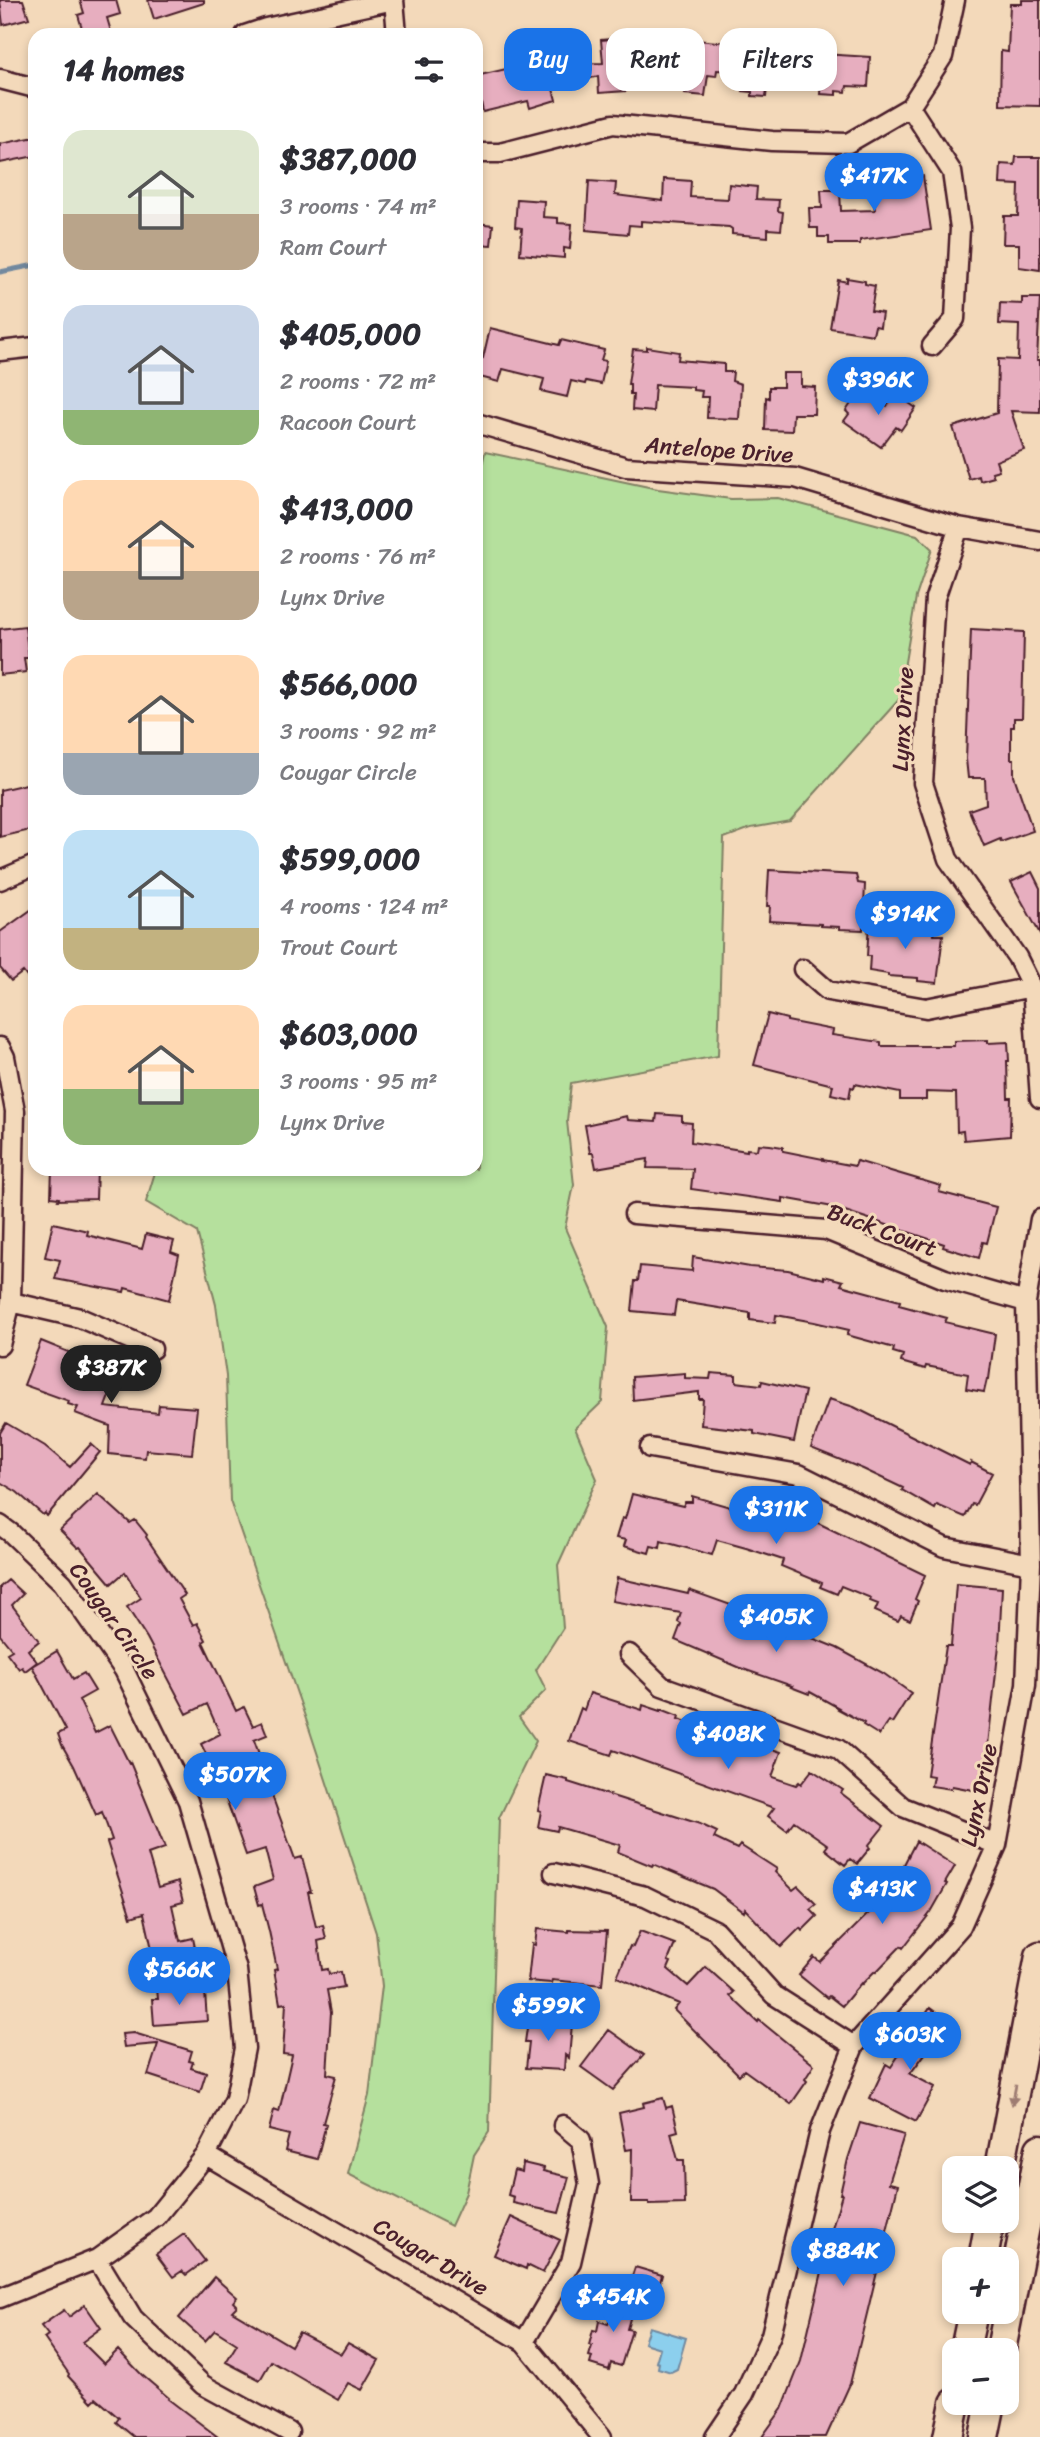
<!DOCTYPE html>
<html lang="en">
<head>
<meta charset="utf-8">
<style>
	:root { --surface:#fff; --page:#f2f2f3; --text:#2b2b33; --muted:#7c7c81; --accent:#1a73e8 }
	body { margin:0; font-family:Sriracha,sans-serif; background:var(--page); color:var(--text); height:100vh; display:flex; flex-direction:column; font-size:26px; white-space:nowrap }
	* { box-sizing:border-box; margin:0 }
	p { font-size:23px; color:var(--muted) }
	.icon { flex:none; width:38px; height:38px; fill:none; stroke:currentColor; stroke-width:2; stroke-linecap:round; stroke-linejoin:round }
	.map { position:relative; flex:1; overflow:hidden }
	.drawer { position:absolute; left:28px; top:28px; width:455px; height:1148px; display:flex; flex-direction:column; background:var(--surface); border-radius:21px; box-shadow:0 4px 10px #0003 }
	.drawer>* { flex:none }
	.banner { position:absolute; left:504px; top:28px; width:430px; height:63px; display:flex; gap:14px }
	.fabs { position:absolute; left:942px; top:2156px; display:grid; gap:14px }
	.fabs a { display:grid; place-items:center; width:77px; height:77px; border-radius:14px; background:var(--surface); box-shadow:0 4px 10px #0003; font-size:35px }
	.price { position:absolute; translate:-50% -60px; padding:0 16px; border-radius:24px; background:var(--accent); color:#fff; font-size:23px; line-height:46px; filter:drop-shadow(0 2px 4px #0008) }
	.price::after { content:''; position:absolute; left:50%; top:42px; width:21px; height:16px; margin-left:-10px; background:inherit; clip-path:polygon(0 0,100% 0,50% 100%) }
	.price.selected { background:#222; color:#fff }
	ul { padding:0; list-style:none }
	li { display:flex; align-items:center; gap:21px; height:175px; padding:0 35px }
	li span { display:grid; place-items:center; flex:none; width:196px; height:140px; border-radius:21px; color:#555 }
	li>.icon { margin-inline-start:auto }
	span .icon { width:84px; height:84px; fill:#fffc; stroke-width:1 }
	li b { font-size:30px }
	h2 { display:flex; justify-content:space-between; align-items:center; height:84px; padding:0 35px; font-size:30px }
	.tag { padding:0 24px; border-radius:21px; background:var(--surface); box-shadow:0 4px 10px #0003; font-size:24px; line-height:63px }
	.tag.selected { background:var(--accent); color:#fff }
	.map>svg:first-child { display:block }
	.green { fill:#b5e09d; stroke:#808064; stroke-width:2 }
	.water { fill:#8ccfed; stroke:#72899f; stroke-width:2 }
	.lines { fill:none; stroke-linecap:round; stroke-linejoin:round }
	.stream { stroke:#72899f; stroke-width:5 }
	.building { fill:#e7aebf; stroke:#4a1f2b; stroke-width:2 }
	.street-casing { stroke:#4a1f2b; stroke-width:23 }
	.primary-casing { stroke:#4a1f2b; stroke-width:33 }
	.street { stroke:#f3d9ba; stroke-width:18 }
	.primary { stroke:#f3d9ba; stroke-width:28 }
	.oneway { fill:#9e7c72 }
	.labels { text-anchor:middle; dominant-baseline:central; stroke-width:6; stroke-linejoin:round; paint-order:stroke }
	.street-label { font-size:23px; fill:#4a1f2b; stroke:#f3d9ba }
</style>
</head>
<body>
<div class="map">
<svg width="1040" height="2437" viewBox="0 0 1040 2437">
	<rect width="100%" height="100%" fill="#f3d9ba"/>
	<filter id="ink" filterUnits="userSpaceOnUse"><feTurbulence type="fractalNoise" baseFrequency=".0143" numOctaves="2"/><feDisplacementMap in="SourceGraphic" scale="14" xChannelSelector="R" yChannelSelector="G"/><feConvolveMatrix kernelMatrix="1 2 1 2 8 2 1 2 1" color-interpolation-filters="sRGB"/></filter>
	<g filter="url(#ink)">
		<!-- green -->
		<path class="green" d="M485,452l173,37 73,10 47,-1 139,37 15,14 -16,48 -11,65 -2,33 -113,126 -39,7 -27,10 -6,218 -147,27 -4,38 7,64 -9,43 43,99 -6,75 -27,26 22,51 -39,86 5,63 -27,42 10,20 -27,27 17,24 -37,77 -10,314 -15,23 -8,38 -15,33 -103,-52 21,-79 13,-109 -6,-53 -67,-205 -79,-227 -4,-125 -10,-71 -19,-73 -51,-30 10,-33h320v-677z"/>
		<!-- water -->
		<path class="water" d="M649,2327l37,11 -9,31 -6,3 -13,-4 1,-5 -3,-1 4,-14 -16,-5z"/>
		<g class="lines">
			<!-- stream -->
			<path class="stream" d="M0,272l35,-7"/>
		</g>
		<!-- building -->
		<path class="building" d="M0,0h23l6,18 -26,7z
			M80,0h36l4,14 -13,4 5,17h-28l-6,-20 6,-2z
			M148,0h56v3l-50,16z
			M1022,0h18v106l-40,-1 1,-54 7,1 2,-48h12z
			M645,36l1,11h6v7l34,2v-9h10v-7l79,7v3l18,1v10l30,2v-9l47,3 -2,30 -21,-1 -1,6 -10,-1v4l-16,-1 1,-12 -38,-3v10l-16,-1 -1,9 -14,-1v-4l-9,-1 1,-19 -27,-2 -1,6 -8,-1 -3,21 -20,-2 2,-16h-12v-12l-35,4v3l-15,2 1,16 -27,2 -1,-17 -45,13 3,11 -26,8 -2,-7 -45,11 -2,-10 -5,1v-27l47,-11 -2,-6 48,-13 5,18 29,-1 -2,-23z
			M35,137v19l-35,7v-19z
			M1016,157h24v113l-21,-3v-23h-16l1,-28h14l1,-31 -19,-1 1,-20 14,1z
			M923,176l8,54 -71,10v4h-31v-7h-11v-9h-8l-1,-20h13l-1,-18h19l1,21 34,-1 -4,-28z
			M664,179l27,2 -1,16 38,2 1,-15 28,3 -1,12 23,1 -1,11 5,1 -2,18 -13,-1v8l-36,-3v-5l-3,-2 -88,-6v5l-12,-1 -1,9 -42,-4 3,-49 27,2 -1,12 48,6z
			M517,199l27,2 -1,16 15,1v5l14,1 -2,25 -6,-1v10l-44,-4 2,-26 -7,-1z
			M476,223l17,2 -2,20 -15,-1z
			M847,278l18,3v3l10,2 -4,25 11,2 -2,14 -5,-1 -2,9 -43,-7 8,-48 9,2z
			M1022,298h18l-3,62h3v52l-29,-1 13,39 -28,11 3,9 -7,2 2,5 -14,4 -1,-5 -10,3 -16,-52 44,-14 1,-54 20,1 1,-35 -20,-1 1,-21 22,1z
			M490,328l69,17 2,-5 43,10 -3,10 5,1 -5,23 -15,-3 -1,3 -14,-3 -4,16 -26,-6 3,-12 -41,-10 -4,13 -23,-6 3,-19 4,1z
			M647,347l32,5 -1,8 46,4v8h9l-1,9 9,3 -2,35 -32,-1 1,-21h-7l1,-6 -9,-1v-3l-38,-2 -2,27 -21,-2 1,-16h-3v-10h-2l5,-35 14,1z
			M783,373h18v13l14,1 -1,27h-21l-1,17 -27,-1 1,-33 3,1v-11h14z
			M860,390l27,16 9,-12 20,14 -15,22 -5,-3 -15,20 -37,-26 5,-7 -3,-3z
			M25,626l4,32h-5l2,14 -26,3v-46z
			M971,629l53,3 -2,86h-8v9h-3v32h3v17l19,55 -32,11 -1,-3 -16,7 -15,-36 17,-6 -1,-26h-17l-2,-19z
			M35,782v47l-35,8v-47z
			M769,870l87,5 2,8 7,1 -2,46 -23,-1v-2l-19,-1v-2l-52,-3 1,-15h-3z
			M1032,872l8,16v46l-29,-52z
			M35,907v63l-8,7 -4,-5 -12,9 -11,-13v-36z
			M869,922l66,5 -1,8h9l-6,48 -19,-2v-3l-30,-2v-2l-19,-3 1,-15h-3z
			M768,1014l19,5v2l46,9 -1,5 49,7v4h73v-5l34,-1v3l20,-1 1,19h-2l1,37h3l-1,38 -46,4 -1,-9 -6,1 -1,-39 -30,-1v8h-26v-7l-45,-9 -1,4 -3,-1 -2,11 -18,-4 2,-9 -79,-20z
			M657,1114l25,2v6l10,1 -1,19 56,9v-2l10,1 1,-6 12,1 13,2v4l40,8v1l32,6 2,-5 84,25 -2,6 57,15 -9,36 -4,-1 -4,16 -36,-11 1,-3 -111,-37 -50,-9v4l-92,-13 2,-20 -46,-1 1,-9 -52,9 -3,-15h-3l-5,-28 42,-9 1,4 28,2z
			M52,1169h45l-1,30 -38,1 1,-2 -8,-1z
			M53,1223l35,8 -1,4 55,14 4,-15 28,7 -3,11 8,3 -10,45 -44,-12 -1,4 -69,-13 5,-19 -15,-3z
			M693,1257l57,10 38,3 36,9v-3l19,5 -2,4 59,16 -1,4 48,13 -2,4 50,12 -6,45h-2l-3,13 -18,-3 2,-15 -42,-8 -1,3 -24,-7 2,-7 -10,-3 1,-4 -47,-13 2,-5 -35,-8 -38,-7 -1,8 -25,-3v-7l-74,-12 -2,14 -42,-4 3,-30h3l2,-15 52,5z
			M41,1341l77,31 -13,35 53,6 1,-8 38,3 -5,46 -46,-4 -1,8 -36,-4 1,-28 -35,-13 3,-6 -10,-3 1,-3 -45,-16z
			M685,1373v5l25,1 1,-6 25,2v7l25,3 1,-4 43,10 -11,51 -40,-8v-3l-53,-6 2,-26h-4v-7l-66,8 -1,-23z
			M829,1399l25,8 116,58 1,-3 21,11 -17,32 -3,-1 -7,13 -28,-12 -2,4 -33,-19 1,-2 -40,-19 -52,-21z
			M6,1423l39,23 25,21 21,-23 9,8 -53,64 -2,-3 -2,2 -26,-23 -17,-10v-49z
			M98,1494l32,29 5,-3 12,15 -1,2 39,58 -6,4 14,26 4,-2 9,17 -3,2 33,69 8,-4 9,19 9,-4 5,13 -13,5 9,25 6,-2 9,25 -8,2 25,69 7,-2 9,35h-3l8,35 7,-2 3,14 -8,2 4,29 6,-1 1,5 12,-2 3,15 -17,3 4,22 -4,62 9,2 -13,47 3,1 -9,35 -32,-8 4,-16 -20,-5 5,-20 5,2 13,-57 -9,-1 3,-51 -6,1 -6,-34 3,-1 -8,-38 -7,-27 -3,1 -5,-18 19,-7 -8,-31 -19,6 -34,-96 -3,1 -8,-16 19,-10 -13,-30 -20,10 -40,-76 -20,-31 14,-9 -16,-26 -14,12 -31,-37 -2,1 -18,-18z
			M632,1494l51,12 2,-4h7v-6l45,13 3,-10 74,22 111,54 -10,24 3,2 -8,19 -9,-4 -3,5 -23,-10 3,-7 -8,-3 1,-3 -30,-12 -4,8 -17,-7 2,-4 -41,-17 2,-6 -37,-12 -29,-8 -5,15 -51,-14 -1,7 -9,-2 -2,7 -25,-7 2,-6 -10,-2 6,-20 3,1z
			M617,1578l71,16 1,-4 42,15 -3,8 31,12 29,10 2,-6 47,19 46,25 28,20 -19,30 -3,-2 -10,14 -16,-10 1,-2 -26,-14 1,-1 -29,-16 -1,2 -18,-7 1,-1 -49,-17 -68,-29 6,-16 -3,-2 3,-9 -69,-12z
			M8,1580l15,14 -11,11 27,36 -11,9 9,12 -12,9 -3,-4 -3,2 -12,-16 5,-3 -12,-15v-48z
			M956,1584l46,4 -3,57 -12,109 -9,37 -26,-5 -1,3 -20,-3 2,-10 -6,-1 19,-129h5z
			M57,1651l16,28 11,-6 11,18 -16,9 16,33 15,-8 19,38 1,-1 35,86 -17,6 10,34 20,-6 5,20 -11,3 8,36 13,-3 4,20 -41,9 -12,-54 -13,4 -24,-75 5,-2 -10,-28 -6,3 -22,-49 -12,-21 -4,-11 8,-4 -34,-64z
			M590,1693l52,17 1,-5 18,6v-2l18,7 -1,3 103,33 -9,25 24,8 3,-3 2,2 11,-14 31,20 -2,3 43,33 -16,20 2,2 -13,16 -7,-5 -5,6 -20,-16 3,-4 -34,-24 -7,9 -19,-14 6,-8 -161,-58 -2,5 -42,-14 12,-33 3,2z
			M546,1775l22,5v2l132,42 17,8 -3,6 23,11 3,-4 37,24 -2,3 18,18 5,-4 18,18 -6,5 7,7 -15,15 -2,-3 -19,19 -36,-38 -1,3 -31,-23 -60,-25 -1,2 -34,-14 2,-7 -62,-18 -1,4 -19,-4 3,-16 -3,-1z
			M916,1841l39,25 -10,17 2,1 -16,28 -28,36 -2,-2 -25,26 -1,-1 -13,13 -1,-1 -19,23 -13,-10 -2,2 -28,-23 15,-18 6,5 49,-49 -4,-4 22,-28 6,5z
			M537,1929l32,3v-2l38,1 -5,54 -50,-5 -1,3 -23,-2 4,-37 3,1z
			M640,1931l35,13 -7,17 3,1 -3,7 20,17 18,-19 28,25 -4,4 28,26 1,-2 55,45 -9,14 2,2 -16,23 -47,-34 -5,5 -65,-65 5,-6 -62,-27 13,-31 3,1z
			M184,1986l1,8 20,-2 2,29 -53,4 -2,-26h6l-1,-10z
			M930,2008l19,14 -39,52 25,13 -19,35 -46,-24 16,-34 5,3z
			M537,2014l26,2 -1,7 10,1 -3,34 -4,-3 -1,15 -38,-2 3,-26h-4l3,-21 8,1z
			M609,2030l35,25 -31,35 -32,-23z
			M134,2033l58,18 -3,10 4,1 -2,6 15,5 -6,19 -52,-17 10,-31 -34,3 -2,-13z
			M663,2098l3,10 6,-2 6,25 -7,2 7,27h6l1,44 -36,1v-3h-18l1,-53 -6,1 -7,-37 25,-6 -1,-4z
			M860,2123l44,12 -15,48 9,2 -48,199 -24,53h-64l20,-28 19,-48 32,-136 9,-31h-2l8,-35z
			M523,2163l21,5 -1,3 26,6 -10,36 -46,-10 1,-6 -6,-2 6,-25 8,2z
			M511,2217l49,23 -17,33 -16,-8 -1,4 -32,-14z
			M184,2234l21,27 -19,14 -4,-4 -9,6 -17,-23z
			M635,2267l27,8 -5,18 -28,-8z
			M214,2277l23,20 -4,5 4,4 -5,5 59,35 8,-14 42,22 7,-11 31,17 -17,30 -14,-7 -10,17 -67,-39 -11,19 -34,-18 11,-18 -22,-14 -10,11 -26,-23z
			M625,2288l13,3 -11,38 5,1 -11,36 -10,-3 -2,7 -19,-6 2,-7 -3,-1 3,-10 -3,-1 4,-15 4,1 2,-10 9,3 6,-19 6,1z
			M85,2305l16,23 -19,14 22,22 14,-14 24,25 27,23 -1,1 50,38h-84l-18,-15 3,-4 -23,-20 -4,4 -24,-26 1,-2 -25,-36 4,-3 -7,-9 23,-16 5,7z"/>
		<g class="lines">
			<!-- street casing -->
			<g class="street-casing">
				<path id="street" d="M394,0l3,35
					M245,35l21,-7 128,-28
					M0,79l35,9
					M910,107l42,65 8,56 -5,91 -23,27
					M476,153h24l113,-29 159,17 76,2 62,-36 33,-51 12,-56
					M0,351l35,-4
					M476,423l150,44 169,11 164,49 81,14
					M959,527l-24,71 -12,185 25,76 69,98 15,30 8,111
					M0,880l35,-15
					M803,969l25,22 98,17 106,-21
					M0,1047l5,10 10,54 -4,191 -11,43
					M634,1214l192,16 119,49 81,23
					M11,1302l69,16 72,31
					M650,1448l149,26 145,73 87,17
					M0,1525l11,8 52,50 61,87 64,131 49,169 8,78 -10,51 -29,56 -50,62 -59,42 -97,39
					M629,1654l33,32 176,63 65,58 94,38
					M554,1873l91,23 70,34 59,65 80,51
					M206,2155l318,187 78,95
					M97,2259l36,59 70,67 86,47
					M524,2342l47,-80 18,-78 -8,-44 -18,-15
					M715,2437l29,-43 27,-59 49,-204 34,-85 107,-120 36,-81 29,-160 5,-121 -5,-262 14,-83"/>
			</g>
			<!-- primary casing -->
			<g class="primary-casing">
				<path id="primary" d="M1000,2168l40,-212
					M983,2259l7,-38
					M965,2350l8,-38
					M1001,2350l39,-201
					M948,2437l7,-34
					M984,2437l7,-34"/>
			</g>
			<!-- street -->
			<use href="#street" class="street"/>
			<!-- primary -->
			<use href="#primary" class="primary"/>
		</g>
		<!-- one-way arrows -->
		<defs><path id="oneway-solid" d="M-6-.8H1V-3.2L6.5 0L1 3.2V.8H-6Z" transform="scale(1.75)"/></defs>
		<use class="oneway" href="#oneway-solid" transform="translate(1014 2095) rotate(101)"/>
	</g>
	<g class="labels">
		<!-- street labels -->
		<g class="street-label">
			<text transform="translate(719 450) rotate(4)">Antelope Drive</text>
			<text transform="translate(903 719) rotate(-87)">Lynx Drive</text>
			<text transform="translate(882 1230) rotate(20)">Buck Court</text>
			<text transform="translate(114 1621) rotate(55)">Cougar Circle</text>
			<text transform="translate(979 1795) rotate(-78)">Lynx Drive</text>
			<text transform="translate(431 2257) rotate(31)">Cougar Drive</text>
		</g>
	</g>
</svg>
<div class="fabs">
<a><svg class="icon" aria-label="layers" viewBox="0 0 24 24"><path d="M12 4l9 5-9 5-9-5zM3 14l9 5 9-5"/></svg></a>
<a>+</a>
<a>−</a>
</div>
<b class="price" style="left:874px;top:213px">$417K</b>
<b class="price" style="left:878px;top:417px">$396K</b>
<b class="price" style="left:905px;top:951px">$914K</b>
<b class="price selected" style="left:111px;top:1405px">$387K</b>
<b class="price" style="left:776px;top:1546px">$311K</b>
<b class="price" style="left:776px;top:1654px">$405K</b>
<b class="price" style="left:728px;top:1771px">$408K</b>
<b class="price" style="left:235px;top:1812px">$507K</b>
<b class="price" style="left:882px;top:1926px">$413K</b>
<b class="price" style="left:179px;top:2007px">$566K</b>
<b class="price" style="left:548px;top:2043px">$599K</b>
<b class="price" style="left:910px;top:2072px">$603K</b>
<b class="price" style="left:843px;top:2288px">$884K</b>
<b class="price" style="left:613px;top:2334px">$454K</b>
<div class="banner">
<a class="tag selected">Buy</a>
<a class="tag">Rent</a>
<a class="tag">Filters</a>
</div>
<section class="drawer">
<h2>14 homes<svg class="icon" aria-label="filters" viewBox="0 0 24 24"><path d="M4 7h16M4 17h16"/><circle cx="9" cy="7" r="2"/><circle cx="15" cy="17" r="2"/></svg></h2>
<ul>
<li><span style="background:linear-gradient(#dfe7d0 60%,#b9a48a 0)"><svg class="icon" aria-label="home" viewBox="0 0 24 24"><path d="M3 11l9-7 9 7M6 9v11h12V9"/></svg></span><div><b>$387,000</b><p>3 rooms · 74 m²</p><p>Ram Court</p></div></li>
<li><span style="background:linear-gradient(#c9d6e8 75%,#8fb573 0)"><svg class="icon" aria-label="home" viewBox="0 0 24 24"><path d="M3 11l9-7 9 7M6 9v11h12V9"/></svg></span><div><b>$405,000</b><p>2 rooms · 72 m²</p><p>Racoon Court</p></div></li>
<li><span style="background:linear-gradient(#ffd9b3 65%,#b9a48a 0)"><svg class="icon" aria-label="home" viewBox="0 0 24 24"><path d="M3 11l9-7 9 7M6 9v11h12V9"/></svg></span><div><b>$413,000</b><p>2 rooms · 76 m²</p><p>Lynx Drive</p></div></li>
<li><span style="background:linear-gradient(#ffd9b3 70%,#9aa5b1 0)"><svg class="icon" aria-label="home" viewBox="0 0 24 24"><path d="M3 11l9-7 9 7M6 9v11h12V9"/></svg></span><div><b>$566,000</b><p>3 rooms · 92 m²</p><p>Cougar Circle</p></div></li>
<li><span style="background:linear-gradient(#bfe0f5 70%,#c2b280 0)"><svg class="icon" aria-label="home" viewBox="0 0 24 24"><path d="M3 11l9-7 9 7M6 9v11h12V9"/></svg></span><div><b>$599,000</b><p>4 rooms · 124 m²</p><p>Trout Court</p></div></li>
<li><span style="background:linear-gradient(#ffd9b3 60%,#8fb573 0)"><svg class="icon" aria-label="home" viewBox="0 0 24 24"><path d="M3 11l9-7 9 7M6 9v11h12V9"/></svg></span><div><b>$603,000</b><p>3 rooms · 95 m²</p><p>Lynx Drive</p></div></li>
</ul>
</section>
</div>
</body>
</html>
